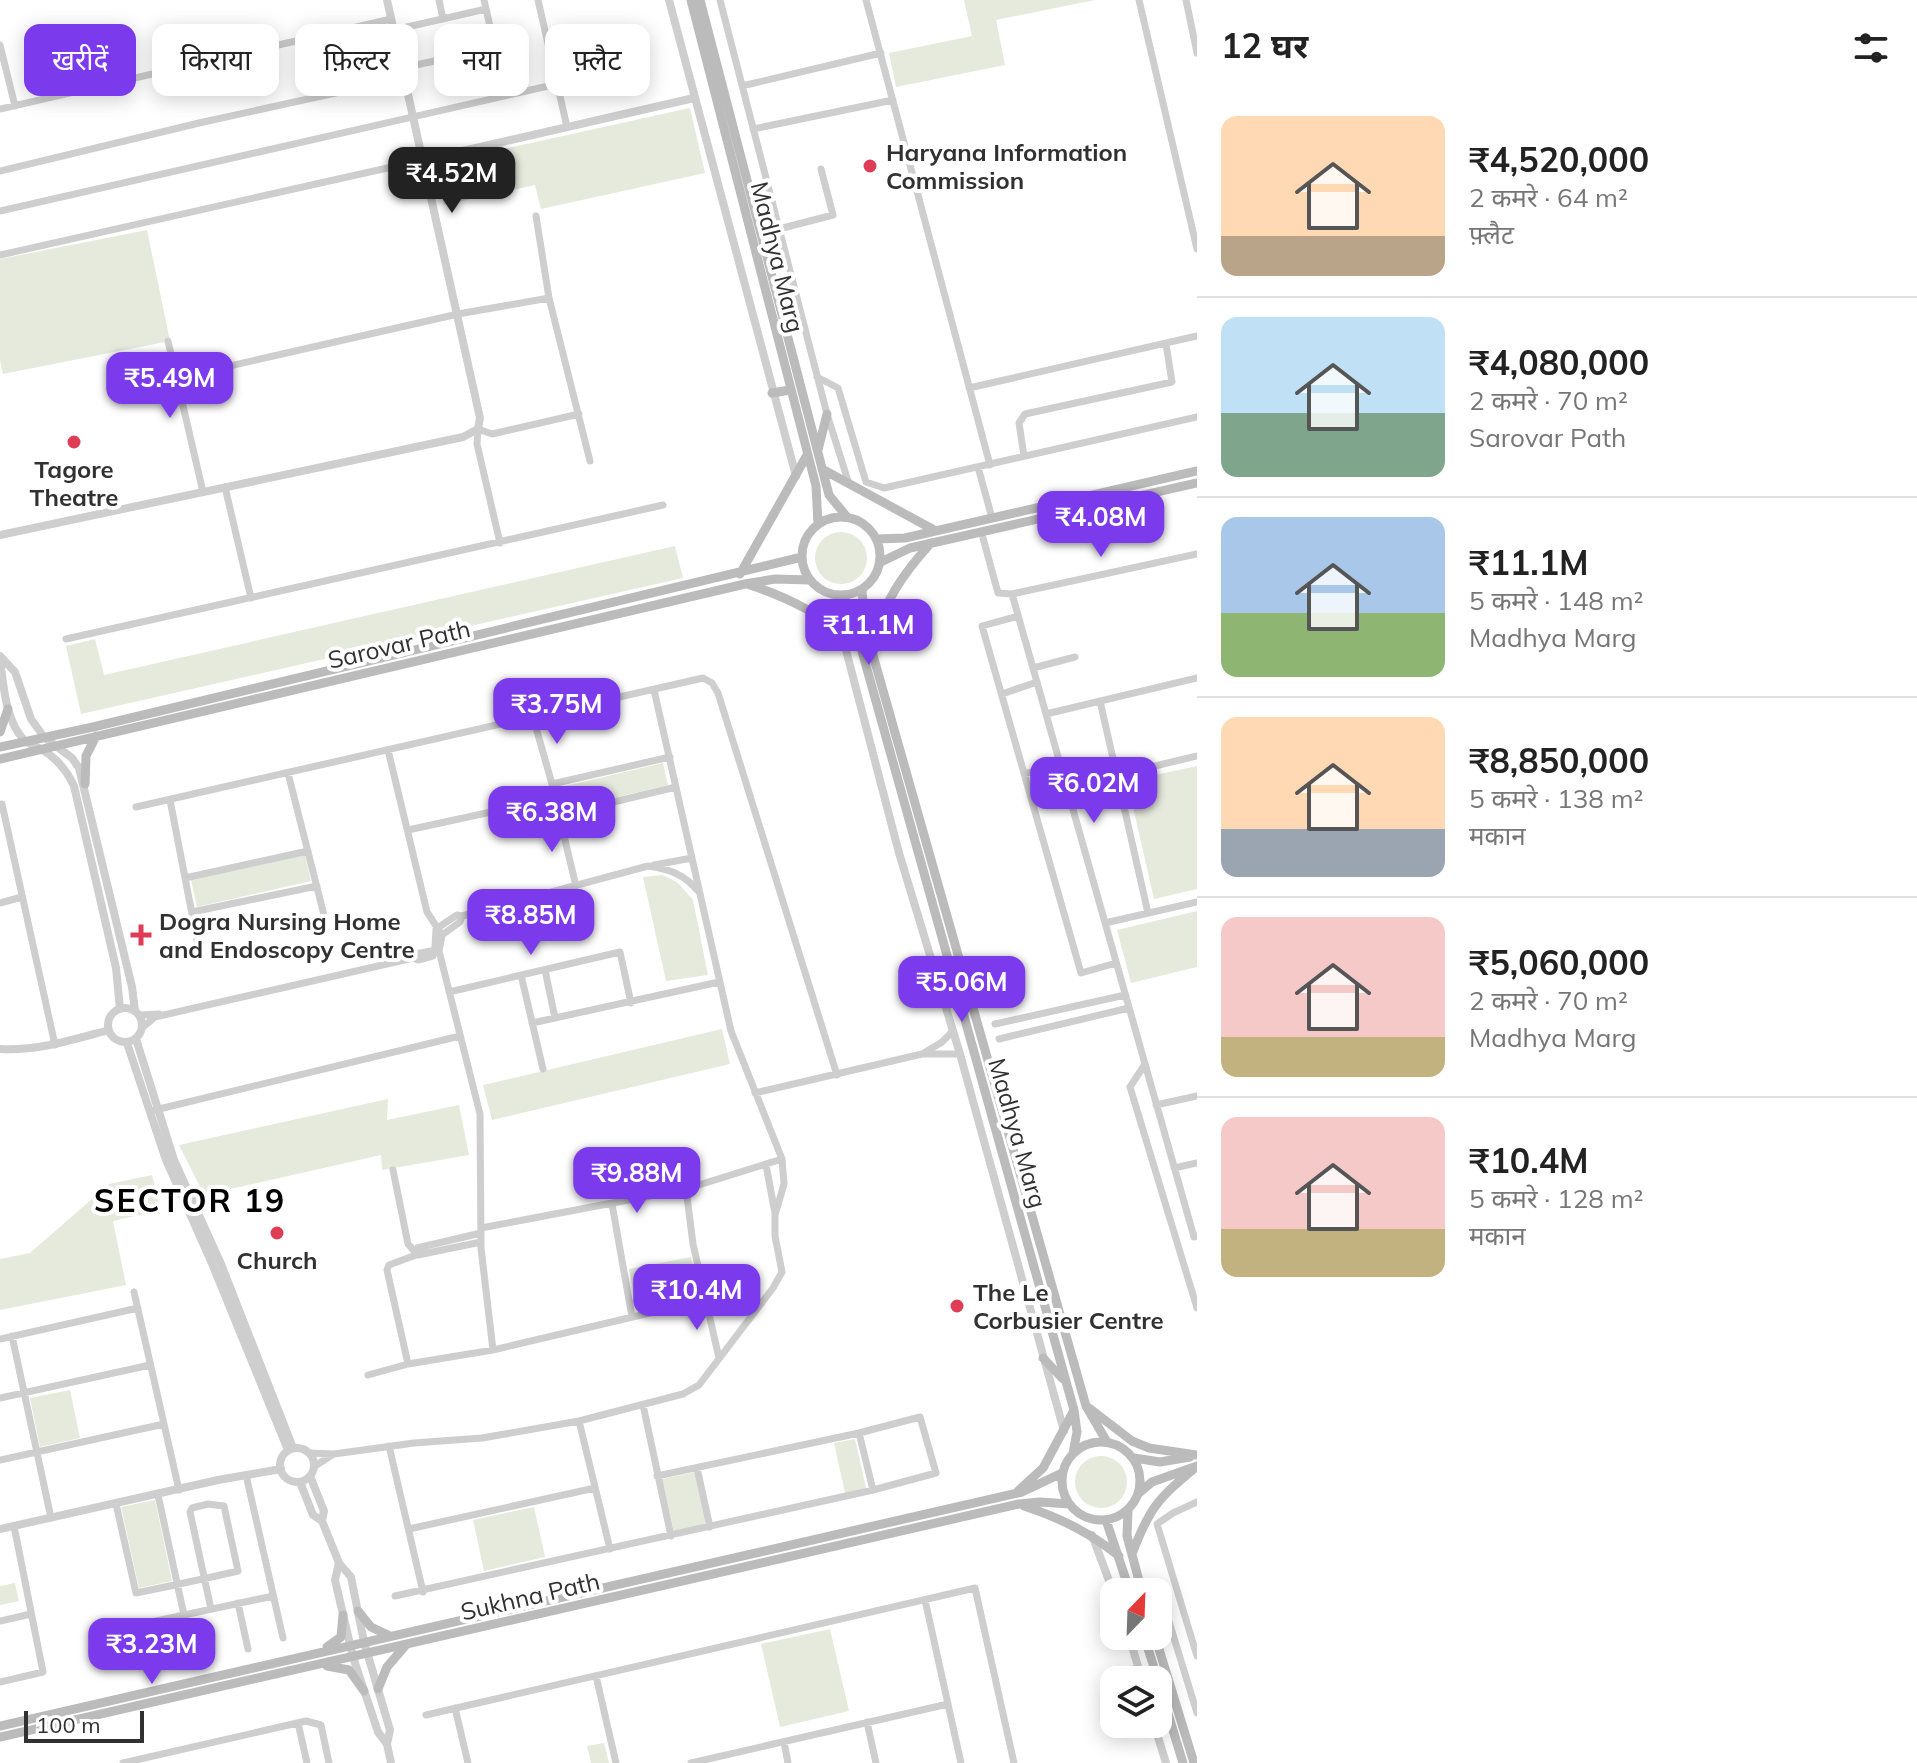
<!DOCTYPE html>
<html lang="hi">
<head>
<meta charset="utf-8">
<style>
	:root { --surface:#fff; --page:#f2f2f2; --text:#222; --muted:#767676; --line:#e0e0e0; --accent:#7c3aed }
	body { margin:0; font-family:Mulish,"Noto Sans Devanagari",sans-serif; background:var(--page); color:var(--text); height:100vh; display:flex; flex-direction:column; font-size:30px; white-space:nowrap }
	* { box-sizing:border-box; margin:0 }
	p { font-size:26px; color:var(--muted) }
	.icon { flex:none; width:44px; height:44px; fill:none; stroke:currentColor; stroke-width:2; stroke-linecap:round; stroke-linejoin:round }
	.map { position:relative; flex:1; overflow:hidden }
	.drawer { display:flex; flex-direction:column; background:var(--surface); width:720px }
	.drawer>* { flex:none }
	.guide { position:absolute; left:24px; top:24px; width:760px; height:72px; display:flex; gap:16px }
	.needle { width:52px; rotate:23deg }
	.buttons { position:absolute; left:1100px; top:1578px; display:grid; gap:16px }
	.buttons a { display:grid; place-items:center; width:72px; height:72px; border-radius:16px; background:var(--surface); box-shadow:0 4px 20px #0003; font-size:40px }
	.scale { position:absolute; left:24px; bottom:20px; width:120px; box-sizing:border-box; padding-left:8px; border:4px solid #313131; border-top:0; font-size:22px; line-height:28px; white-space:nowrap; color:#313131; -webkit-text-stroke:6px #fff; paint-order:stroke }
	.price { position:absolute; translate:-50% -68px; padding:0 18px; border-radius:16px; background:var(--accent); color:#fff; font-size:26px; line-height:52px; filter:drop-shadow(0 2px 4px #0008) }
	.price::after { content:''; position:absolute; left:50%; top:48px; width:24px; height:18px; margin-left:-12px; background:inherit; clip-path:polygon(0 0,100% 0,50% 100%) }
	.price.on { background:#222; color:#fff }
	ul { padding:0; list-style:none }
	li { display:flex; align-items:center; gap:24px; height:200px; padding:0 24px }
	li+li { border-top:2px solid var(--line) }
	li span { display:grid; place-items:center; flex:none; width:224px; height:160px; border-radius:16px; color:#555 }
	li>.icon { margin-inline-start:auto }
	span .icon { width:96px; height:96px; fill:#fffc; stroke-width:1 }
	li b { font-size:34px }
	h2 { display:flex; justify-content:space-between; align-items:center; height:96px; padding:0 24px; font-size:34px }
	.chip { padding:0 28px; border-radius:16px; background:var(--surface); box-shadow:0 4px 20px #0003; font-size:28px; line-height:72px }
	.chip.on { background:var(--accent); color:#fff }
	main { display:flex; flex:1; min-height:0 }
	.map>svg:first-child { display:block }
	.green { fill:#e5eadd }
	.lines { fill:none; stroke-linecap:round; stroke-linejoin:round }
	.minor { stroke:#cecece; stroke-width:7 }
	.tertiary { stroke:#cecece; stroke-width:8 }
	.secondary { stroke:#bbb; stroke-width:9 }
	.poi-dot { fill:#df3d56; stroke:#fff; stroke-width:3 }
	.labels { text-anchor:middle; dominant-baseline:central; stroke-width:8; stroke-linejoin:round; paint-order:stroke }
	.poi-label { font-size:24px; font-weight:bold; fill:#313131; stroke:#fff; text-anchor:start }
	.street-label { font-size:24px; fill:#313131; stroke:#fff }
	.district-label { font-size:32px; font-weight:bold; letter-spacing:2px; fill:#000; stroke:#fff }
</style>
</head>
<body>
<main>
<div class="map">
<svg width="1197" height="1763" viewBox="0 0 1197 1763">
	<rect width="100%" height="100%" fill="#fff"/>
	<!-- green -->
	<path class="green" d="M964,0h131l-99,20 9,45 -109,22 -7,-34 83,-17z
		M690,108l15,65 -164,36 -6,-24 -91,20 -9,-41z
		M147,230l23,111 -167,33 -3,-13v-102z
		M815 558a26 26 0 1 1 52 0a26 26 0 1 1-52 0Z
		M675,546l8,32 -602,136 -15,-68 29,-7 9,36z
		M663,763l5,22 -106,25 -5,-22z
		M1197,766v123l-43,10 -27,-118z
		M305,855l6,26 -114,26 -6,-27z
		M663,875l15,8 15,17 15,75 -42,6 -23,-104z
		M1197,911v56l-66,16 -14,-53z
		M722,1029l8,35 -238,56 -9,-35z
		M388,1099l-1,21 72,-15 10,50 -87,15 -1,-15 -177,40 -25,-50z
		M152,1175l9,35 -48,11 13,64 -126,25v-51l30,-6 79,-69z
		M691,1257l8,40 -62,13 -8,-41z
		M70,1390l10,48 -40,9 -10,-49z
		M855,1439l11,49 -21,5 -11,-50z
		M1075 1482a26 26 0 1 1 52 0a26 26 0 1 1-52 0Z
		M695,1472l11,53 -32,7 -12,-53z
		M155,1500l17,81 -33,7 -18,-81z
		M534,1507l11,50 -61,14 -11,-51z
		M15,1583l4,18 -19,4v-19z
		M830,1629l19,82 -69,16 -19,-83z
		M604,1743l5,20h-18l-4,-17z"/>
	<g class="lines">
		<!-- minor -->
		<path class="minor" d="M439,0l4,19
			M484,0l20,88
			M538,0l29,127
			M720,0l107,414 22,70
			M866,0l124,465
			M1139,0l58,249
			M1186,0l11,53
			M394,30l92,-21
			M0,45l15,61
			M402,68l93,-20
			M742,86l139,-33
			M0,109l391,-90
			M753,129l140,-29
			M0,171l199,-48 150,-33 55,-15
			M0,211l557,-127
			M536,216l13,82 41,163
			M779,229l54,-14 -12,-46
			M0,255l423,-95
			M168,341l35,151
			M817,377l21,11 28,94 18,6 313,-71
			M177,378l281,-64 91,-16
			M969,388l228,-52
			M1024,456l-5,-33 6,-9 147,-32 -6,-38
			M978,467l14,51
			M225,487l26,111
			M983,538l15,55 14,1 185,-40
			M500,543l-23,-99 1,-15 14,5 87,-20
			M1012,594l182,643 3,-1
			M1018,616l-36,10 99,347 35,-10
			M66,639l597,-134
			M1033,668l42,-11
			M1002,694l35,-12
			M1100,701l48,212
			M1046,714l151,-36
			M533,717l19,67
			M388,750l39,162 15,23
			M670,757l-118,27 7,31 117,-28
			M288,773l37,146
			M1024,774l36,-10
			M1117,775l80,-19
			M170,800l28,145
			M2,804l53,241
			M136,807l567,-129 9,5 6,10 119,382
			M559,815l17,71
			M408,830l147,-32
			M654,865l38,-7
			M185,878l123,-27
			M0,903l22,-6
			M192,912l125,-26
			M1105,923l92,-21
			M439,951l3,-16 18,-13 2,-6
			M413,958l2,-4 16,-3 4,2
			M545,970l10,48
			M521,975l22,94
			M449,992l171,-40 11,51
			M139,1015l20,-1
			M532,1023l187,-41
			M995,1024l130,-29
			M143,1027l12,-10 258,-59 5,2 15,-4 1,-3
			M999,1039l130,-31
			M924,1053l18,-11 11,-11
			M1145,1064l-15,23 67,221
			M755,1093l167,-39h38
			M1156,1105l41,-9
			M155,1110l305,-74
			M766,1165l9,48
			M1174,1168l23,-5
			M393,1170l15,74 7,8
			M686,1189l7,55 26,114
			M612,1204l20,113
			M481,1228l205,-39 96,-30
			M481,1233l-64,15 -2,4 3,3 63,-13
			M134,1292l45,198
			M12,1336l39,182
			M0,1339l138,-31
			M493,1350l-12,-102 -1,-134 -41,-163 -4,-4 1,-18 21,-14 5,1 186,-50c21,3 36,8 50,25
			M408,1364l-21,-94 2,-5 27,-10
			M368,1375l40,-11 85,-14 212,-50
			M0,1398l150,-33
			M643,1405l28,131
			M579,1421l31,128
			M859,1433l14,57
			M389,1446l34,146
			M310,1453l24,1 80,-11 68,-5 97,-17 104,-27 16,-9 74,-97 9,-16 -7,-36v-21l9,-31 -2,-25 -51,-128 -77,-341
			M0,1460l164,-36
			M315,1466l17,-11
			M697,1468l13,59
			M246,1475l37,163
			M158,1495l26,120
			M1197,1502l-24,11 -16,11 40,132
			M116,1504l20,89c34,-7 68,-14 102,-22l-14,-65 -16,-2 -16,4 -2,4 21,97
			M409,1529l186,-41
			M395,1596l478,-106 63,-17 -16,-56 -61,16 -202,43
			M925,1600l36,163
			M238,1603l10,46
			M1158,1611l9,4 30,98
			M178,1616l9,44
			M0,1621l31,-7
			M142,1624l131,-28
			M596,1676l20,87
			M0,1682l43,-10 -29,-146
			M455,1708l13,55
			M426,1715l549,-127 39,175
			M867,1722l9,41
			M298,1723l9,40
			M784,1742l4,21
			M123,1763l183,-42 15,4 8,38
			M691,1763l257,-59"/>
		<!-- tertiary -->
		<path class="tertiary" d="M669,0l127,476
			M423,160l271,-62
			M0,535l463,-98 15,-8 2,-11 -93,-418
			M841,631l58,222 61,201 104,377
			M0,656l15,16 16,47 13,18 28,21 7,10 53,219 3,24
			M0,661c4,25 5,59 24,79 4,4 11,6 17,9 14,8 26,22 33,37l42,182 4,41
			M108 1025a17 17 0 1 1 34 0a17 17 0 1 1-34 0Z
			M136,1039l38,121 47,104 72,184
			M127,1043l39,117 47,106 75,184
			M0,1049c38,2 72,-9 109,-19
			M280 1465a17 17 0 1 1 34 0a17 17 0 1 1-34 0Z
			M310,1476l14,35 -2,10 17,42 12,14 13,65 26,88 -3,14
			M300,1482l13,33 9,6
			M0,1529l218,-49 63,-11
			M1092,1535l22,59
			M339,1563l-4,17 18,77 25,75 9,12 4,19
			M1129,1636l13,44
			M1154,1724l12,39"/>
		<!-- secondary -->
		<path class="secondary" d="M691,0l125,486 2,38
			M700,0l129,495 18,22
			M772,393l18,-3
			M818,450l9,-36
			M822,469l114,62
			M802 556a39 39 0 1 1 78 0a39 39 0 1 1-78 0Z
			M877,539l28,-1 292,-67
			M881,562l29,-14 287,-65
			M740,574l67,-119
			M747,584c47,15 74,32 113,60
			M862,590l3,37 221,779 21,36
			M840,595l20,49 214,766 3,22 -4,21
			M870,644c17,-44 29,-66 61,-101
			M0,732l8,-23
			M0,747l93,-20 709,-170
			M0,759l745,-175 30,-5 34,1
			M85,784l1,-28 10,-20
			M1043,1358l20,21
			M1089,1408l43,33 17,7 48,7
			M1062 1481a39 39 0 1 1 78 0a39 39 0 1 1-78 0Z
			M1134,1458l26,4 30,-5
			M1018,1491l25,-23 30,-56
			M1139,1493l13,-11 42,-15
			M1024,1506c36,12 65,26 95,50
			M1128,1510l-1,26 15,56
			M1106,1520l24,72
			M1132,1554c18,-48 27,-56 65,-88
			M358,1611l13,16 17,8
			M1144,1636l14,44
			M1155,1636l39,127
			M327,1647l14,-10 2,-22
			M327,1666l22,4 15,21
			M1158,1681l25,82
			M378,1689l9,-22 18,-21
			M0,1726l1022,-234 40,-19
			M0,1737l1019,-233 21,-2 29,2"/>
	</g>
	<!-- markers -->
	<g class="poi-dot">
		<circle cx="870" cy="166" r="8"/>
		<circle cx="74" cy="442" r="8"/>
		<path d="M137 923h8v8h8v8h-8v8h-8v-8h-8v-8h8z"/>
		<circle cx="277" cy="1233" r="8"/>
		<circle cx="957" cy="1306" r="8"/>
	</g>
	<g class="labels">
		<!-- poi labels -->
		<g class="poi-label">
			<text x="886" y="152">Haryana Information<tspan x="886" dy="28">Commission</tspan></text>
			<text x="74" y="469" text-anchor="middle">Tagore<tspan x="74" dy="28">Theatre</tspan></text>
			<text x="159" y="921">Dogra Nursing Home<tspan x="159" dy="28">and Endoscopy Centre</tspan></text>
			<text x="277" y="1260" text-anchor="middle">Church</text>
			<text x="973" y="1292">The Le<tspan x="973" dy="28">Corbusier Centre</tspan></text>
		</g>
		<!-- street labels -->
		<g class="street-label">
			<text transform="translate(778 257) rotate(76)">Madhya Marg</text>
			<text transform="translate(399 644) rotate(-13)">Sarovar Path</text>
			<text transform="translate(1018 1133) rotate(74)">Madhya Marg</text>
			<text transform="translate(530 1596) rotate(-13)">Sukhna Path</text>
		</g>
		<!-- district labels -->
		<g class="district-label">
			<text x="190" y="1200">SECTOR 19</text>
		</g>
	</g>
</svg>
<div class="buttons">
<a><svg class="needle" viewBox="-14 -14 28 28"><path d="M0-13l5 13h-10z" fill="#e53935"/><path d="M0 13l5-13h-10z" fill="#767676"/></svg></a>
<a><svg class="icon" aria-label="layers" viewBox="0 0 24 24"><path d="M12 4l9 5-9 5-9-5zM3 14l9 5 9-5"/></svg></a>
</div>
<div class="scale">100 m</div>
<b class="price on" style="left:452px;top:215px">₹4.52M</b>
<b class="price" style="left:170px;top:420px">₹5.49M</b>
<b class="price" style="left:1101px;top:559px">₹4.08M</b>
<b class="price" style="left:869px;top:667px">₹11.1M</b>
<b class="price" style="left:557px;top:746px">₹3.75M</b>
<b class="price" style="left:1094px;top:825px">₹6.02M</b>
<b class="price" style="left:552px;top:854px">₹6.38M</b>
<b class="price" style="left:531px;top:957px">₹8.85M</b>
<b class="price" style="left:962px;top:1024px">₹5.06M</b>
<b class="price" style="left:637px;top:1215px">₹9.88M</b>
<b class="price" style="left:697px;top:1332px">₹10.4M</b>
<b class="price" style="left:152px;top:1686px">₹3.23M</b>
<div class="guide">
<a class="chip on">खरीदें</a>
<a class="chip">किराया</a>
<a class="chip">फ़िल्टर</a>
<a class="chip">नया</a>
<a class="chip">फ़्लैट</a>
</div>
</div>
<section class="drawer">
<h2>12 घर<svg class="icon" aria-label="filters" viewBox="0 0 24 24"><path d="M4 7h16M4 17h16"/><circle cx="9" cy="7" r="2"/><circle cx="15" cy="17" r="2"/></svg></h2>
<ul>
<li><span style="background:linear-gradient(#ffd9b3 75%,#b9a48a 0)"><svg class="icon" aria-label="home" viewBox="0 0 24 24"><path d="M3 11l9-7 9 7M6 9v11h12V9"/></svg></span><div><b>₹4,520,000</b><p>2 कमरे · 64 m²</p><p>फ़्लैट</p></div></li>
<li><span style="background:linear-gradient(#bfe0f5 60%,#7fa58c 0)"><svg class="icon" aria-label="home" viewBox="0 0 24 24"><path d="M3 11l9-7 9 7M6 9v11h12V9"/></svg></span><div><b>₹4,080,000</b><p>2 कमरे · 70 m²</p><p>Sarovar Path</p></div></li>
<li><span style="background:linear-gradient(#a9c7e8 60%,#8fb573 0)"><svg class="icon" aria-label="home" viewBox="0 0 24 24"><path d="M3 11l9-7 9 7M6 9v11h12V9"/></svg></span><div><b>₹11.1M</b><p>5 कमरे · 148 m²</p><p>Madhya Marg</p></div></li>
<li><span style="background:linear-gradient(#ffd9b3 70%,#9aa5b1 0)"><svg class="icon" aria-label="home" viewBox="0 0 24 24"><path d="M3 11l9-7 9 7M6 9v11h12V9"/></svg></span><div><b>₹8,850,000</b><p>5 कमरे · 138 m²</p><p>मकान</p></div></li>
<li><span style="background:linear-gradient(#f6c9c9 75%,#c2b280 0)"><svg class="icon" aria-label="home" viewBox="0 0 24 24"><path d="M3 11l9-7 9 7M6 9v11h12V9"/></svg></span><div><b>₹5,060,000</b><p>2 कमरे · 70 m²</p><p>Madhya Marg</p></div></li>
<li><span style="background:linear-gradient(#f6c9c9 70%,#c2b280 0)"><svg class="icon" aria-label="home" viewBox="0 0 24 24"><path d="M3 11l9-7 9 7M6 9v11h12V9"/></svg></span><div><b>₹10.4M</b><p>5 कमरे · 128 m²</p><p>मकान</p></div></li>
</ul>
</section>
</main>
</body>
</html>
